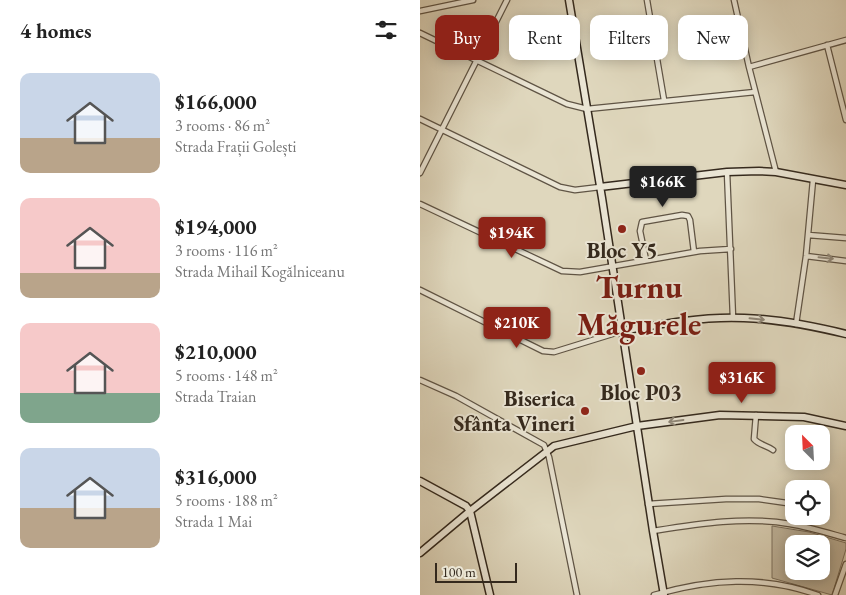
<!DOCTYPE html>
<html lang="en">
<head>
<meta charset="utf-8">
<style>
	:root { --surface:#fff; --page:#f6f6f6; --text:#222; --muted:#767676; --accent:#8f2418 }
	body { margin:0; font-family:"EB Garamond",serif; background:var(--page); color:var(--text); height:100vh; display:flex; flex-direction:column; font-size:19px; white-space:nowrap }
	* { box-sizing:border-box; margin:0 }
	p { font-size:16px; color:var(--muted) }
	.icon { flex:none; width:28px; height:28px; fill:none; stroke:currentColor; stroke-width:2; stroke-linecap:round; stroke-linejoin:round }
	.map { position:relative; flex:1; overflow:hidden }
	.drawer { display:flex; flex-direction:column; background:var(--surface); width:420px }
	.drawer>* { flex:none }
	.banner { position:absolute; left:15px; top:15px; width:335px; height:45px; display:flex; gap:10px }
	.needle { width:32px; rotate:336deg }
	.buttons { position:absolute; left:365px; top:425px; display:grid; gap:10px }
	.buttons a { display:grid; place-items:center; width:45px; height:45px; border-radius:10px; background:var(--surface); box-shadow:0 2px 12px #0003; font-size:25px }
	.scale { position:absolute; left:15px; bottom:12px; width:82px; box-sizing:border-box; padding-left:5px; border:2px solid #34291d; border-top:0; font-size:14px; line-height:18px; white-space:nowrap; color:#34291d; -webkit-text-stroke:4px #eae5d4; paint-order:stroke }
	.price { position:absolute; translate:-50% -42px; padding:0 11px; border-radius:5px; background:var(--accent); color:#fff; font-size:16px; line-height:32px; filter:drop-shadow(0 1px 2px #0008) }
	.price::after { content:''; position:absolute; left:50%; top:30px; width:15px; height:11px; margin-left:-8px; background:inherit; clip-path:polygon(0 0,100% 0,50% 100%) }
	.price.selected { background:#222; color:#fff }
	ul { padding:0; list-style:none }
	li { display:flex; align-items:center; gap:15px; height:125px; padding:0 20px }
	li span { display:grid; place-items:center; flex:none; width:140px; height:100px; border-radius:10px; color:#555 }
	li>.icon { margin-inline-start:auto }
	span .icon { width:60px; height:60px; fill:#fffc; stroke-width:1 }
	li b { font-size:21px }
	h2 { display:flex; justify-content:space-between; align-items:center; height:60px; padding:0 20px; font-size:21px }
	.tag { padding:0 18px; border-radius:10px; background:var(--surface); box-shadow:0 2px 12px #0003; font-size:18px; line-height:45px }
	.tag.selected { background:var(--accent); color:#fff }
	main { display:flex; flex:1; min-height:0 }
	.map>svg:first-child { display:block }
	.green { fill:#c2b9a2; stroke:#7b7160; fill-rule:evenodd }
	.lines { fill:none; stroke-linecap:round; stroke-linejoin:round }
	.street-casing { stroke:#5f5445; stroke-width:7 }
	.secondary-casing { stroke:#34291d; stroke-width:9 }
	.street { stroke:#eae5d4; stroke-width:4.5 }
	.secondary { stroke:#eae5d4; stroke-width:6 }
	.oneway { stroke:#8f8778 }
	.poi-dot { fill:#8f2418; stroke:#eae5d4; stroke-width:2 }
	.labels { text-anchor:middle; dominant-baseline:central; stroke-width:4; stroke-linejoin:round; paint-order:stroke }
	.poi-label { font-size:22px; font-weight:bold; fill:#34291d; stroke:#eae5d4 }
	.town-label { font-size:32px; font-weight:bold; fill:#7a1f14; stroke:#eae5d4 }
</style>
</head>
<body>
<main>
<section class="drawer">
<h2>4 homes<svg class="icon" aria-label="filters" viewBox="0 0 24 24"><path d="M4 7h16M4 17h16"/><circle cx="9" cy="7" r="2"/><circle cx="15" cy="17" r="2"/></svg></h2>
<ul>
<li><span style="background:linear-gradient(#c9d6e8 65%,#b9a48a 0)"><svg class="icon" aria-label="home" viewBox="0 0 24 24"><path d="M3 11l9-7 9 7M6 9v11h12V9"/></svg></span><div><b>$166,000</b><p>3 rooms · 86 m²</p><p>Strada Frații Golești</p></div></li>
<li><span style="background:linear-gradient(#f6c9c9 75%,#b9a48a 0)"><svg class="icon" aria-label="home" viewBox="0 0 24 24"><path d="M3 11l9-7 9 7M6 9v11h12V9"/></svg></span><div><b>$194,000</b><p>3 rooms · 116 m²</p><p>Strada Mihail Kogălniceanu</p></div></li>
<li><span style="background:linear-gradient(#f6c9c9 70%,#7fa58c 0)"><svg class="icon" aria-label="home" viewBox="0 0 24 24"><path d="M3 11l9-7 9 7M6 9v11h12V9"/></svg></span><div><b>$210,000</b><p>5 rooms · 148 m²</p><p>Strada Traian</p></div></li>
<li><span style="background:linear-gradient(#c9d6e8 60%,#b9a48a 0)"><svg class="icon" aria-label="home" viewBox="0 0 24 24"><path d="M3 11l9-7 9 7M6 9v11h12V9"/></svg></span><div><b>$316,000</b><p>5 rooms · 188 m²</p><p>Strada 1 Mai</p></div></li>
</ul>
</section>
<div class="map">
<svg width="426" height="595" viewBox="0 0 426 595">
	<rect width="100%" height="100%" fill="#dfd7bd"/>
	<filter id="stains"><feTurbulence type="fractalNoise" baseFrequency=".004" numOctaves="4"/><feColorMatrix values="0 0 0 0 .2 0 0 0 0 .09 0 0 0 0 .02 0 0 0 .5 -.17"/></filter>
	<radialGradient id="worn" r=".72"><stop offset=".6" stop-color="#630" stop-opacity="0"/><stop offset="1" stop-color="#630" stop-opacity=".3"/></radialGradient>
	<!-- green -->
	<path class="green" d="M352,526l37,6 37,11v6l-14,46 -60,-17zM374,544h27v27h-27z"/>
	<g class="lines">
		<!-- street casing -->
		<g class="street-casing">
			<path id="street" d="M227,0l17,100
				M314,0l15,67 27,105
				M0,11l53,-11
				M0,33l147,71 20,5 168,-17
				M407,45l19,75
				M329,67l97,-27
				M0,119l140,68 15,3 25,-3
				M307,172l6,146
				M0,173l87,-173
				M0,204l142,67 18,1 120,-21 31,-2
				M388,235l38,3
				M386,256l40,5
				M226,260l-6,-29 2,-9 40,-7 6,1 2,4 4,32
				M0,290l123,61 11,1 68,-21
				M376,324l10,-68 7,-76
				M0,380l36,16 88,49 5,12 28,138
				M336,415l-2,24c5,6 12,6 19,11
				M228,504l78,-5h33l35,5
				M401,510l4,1
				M233,531c44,-7 92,-15 137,-7 19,3 38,9 56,14
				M234,595c55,-16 109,-20 164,0
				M415,595l11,-31"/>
		</g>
		<!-- secondary casing -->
		<g class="secondary-casing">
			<path id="secondary" d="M149,0l33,198 51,333 11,64
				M180,187l127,-15 32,-1 17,1 70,13
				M202,331c38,-7 83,-15 122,-13 33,1 69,8 102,16
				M0,481l46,25 4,5 20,84
				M0,553l50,-42 84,-65 83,-20 83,-11 84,2 42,9"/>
		</g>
		<!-- street -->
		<use href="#street" class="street"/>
		<!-- secondary -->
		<use href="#secondary" class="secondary"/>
	</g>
	<!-- one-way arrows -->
	<defs><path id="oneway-shaft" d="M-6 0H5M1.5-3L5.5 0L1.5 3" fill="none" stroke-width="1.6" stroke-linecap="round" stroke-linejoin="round" transform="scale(1.25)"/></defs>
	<g class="oneway">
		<use href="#oneway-shaft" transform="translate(406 258) rotate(6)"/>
		<use href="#oneway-shaft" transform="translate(337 319) rotate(6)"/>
		<use href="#oneway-shaft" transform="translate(256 421) rotate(172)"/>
	</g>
	<!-- markers -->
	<g class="poi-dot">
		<circle cx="202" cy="229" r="5"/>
		<circle cx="221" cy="371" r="5"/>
		<circle cx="165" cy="411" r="5"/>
	</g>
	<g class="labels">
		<!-- poi labels -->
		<g class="poi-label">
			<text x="202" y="250">Bloc Y5</text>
			<text x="221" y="392">Bloc P03</text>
			<text x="155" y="398" text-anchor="end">Biserica<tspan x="155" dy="25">Sfânta Vineri</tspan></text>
		</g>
		<!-- town labels -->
		<g class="town-label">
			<text x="219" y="287">Turnu<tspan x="219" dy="37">Măgurele</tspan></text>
		</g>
	</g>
	<rect width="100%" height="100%" filter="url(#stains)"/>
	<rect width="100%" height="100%" fill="url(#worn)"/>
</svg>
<div class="buttons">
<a><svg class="needle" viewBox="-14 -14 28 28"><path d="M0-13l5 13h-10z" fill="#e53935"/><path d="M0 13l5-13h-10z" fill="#767676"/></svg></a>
<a><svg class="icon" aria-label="locate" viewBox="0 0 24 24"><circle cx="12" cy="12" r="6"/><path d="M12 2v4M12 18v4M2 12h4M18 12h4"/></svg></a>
<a><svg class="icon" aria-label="layers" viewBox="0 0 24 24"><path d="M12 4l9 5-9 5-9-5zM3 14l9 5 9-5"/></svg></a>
</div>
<div class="scale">100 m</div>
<b class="price selected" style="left:243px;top:208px">$166K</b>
<b class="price" style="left:92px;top:259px">$194K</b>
<b class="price" style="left:97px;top:349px">$210K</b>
<b class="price" style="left:322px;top:404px">$316K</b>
<div class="banner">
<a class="tag selected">Buy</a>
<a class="tag">Rent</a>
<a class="tag">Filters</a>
<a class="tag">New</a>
</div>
</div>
</main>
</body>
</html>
